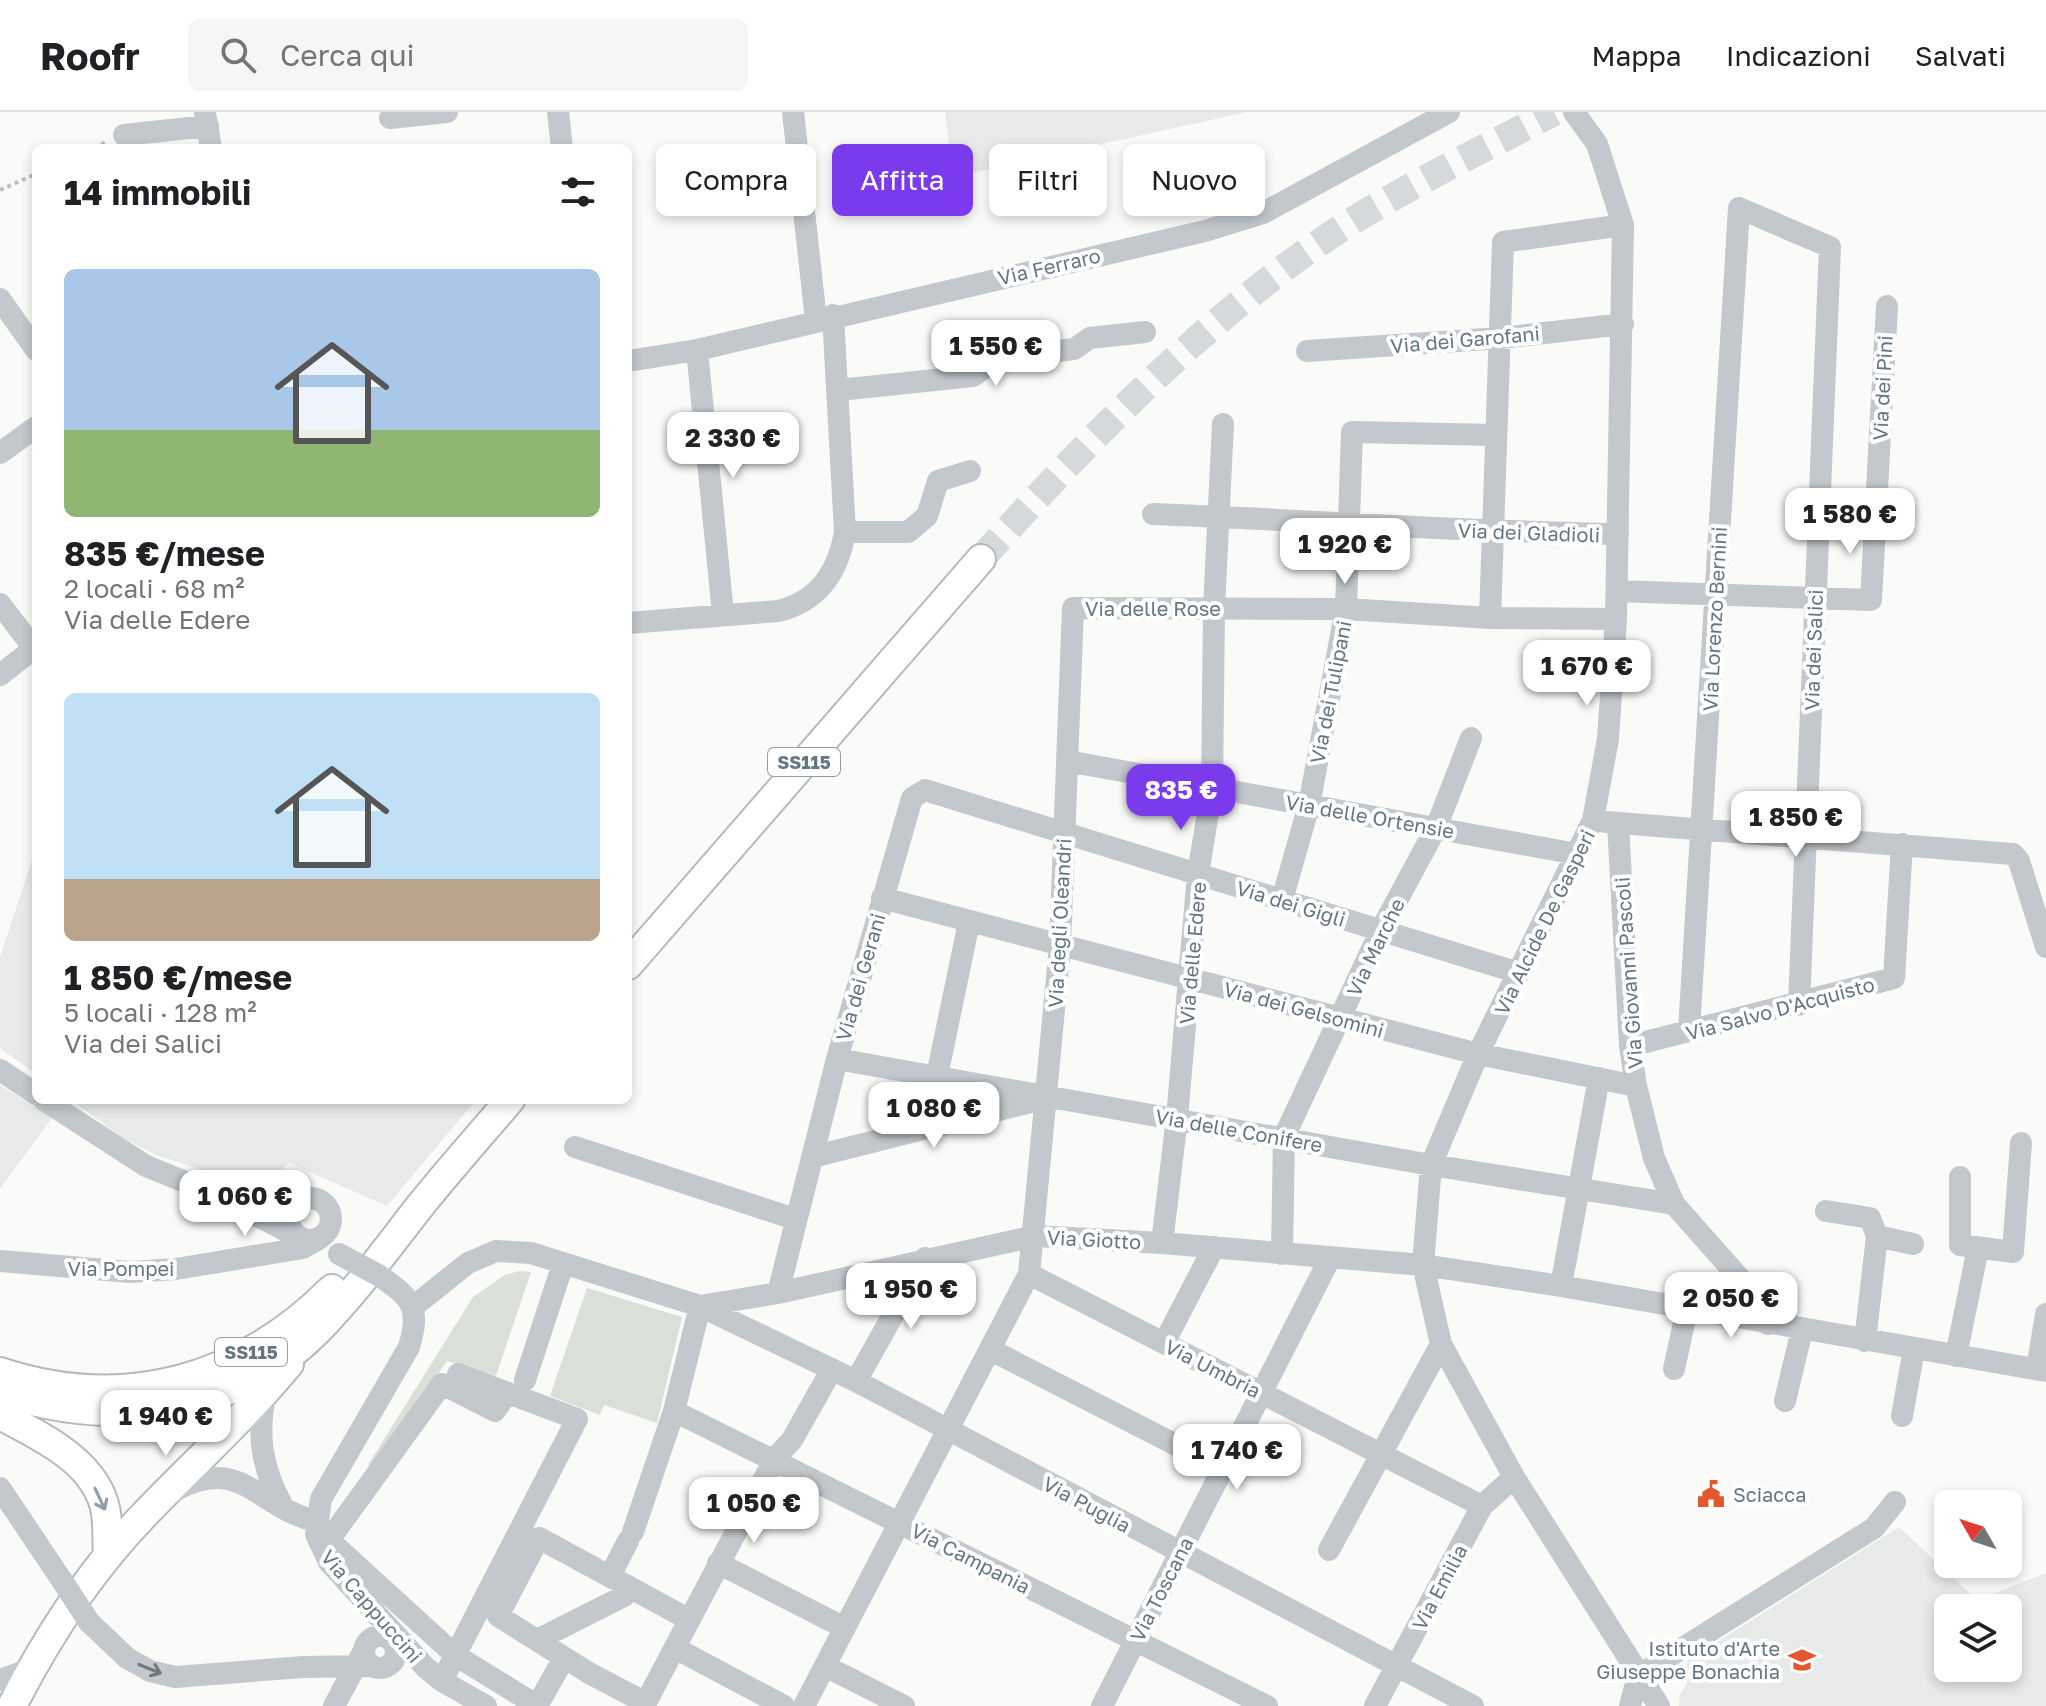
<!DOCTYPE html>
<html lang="it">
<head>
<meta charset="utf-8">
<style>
	:root { --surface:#fff; --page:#f6f6f6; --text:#202124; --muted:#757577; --line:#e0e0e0; --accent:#7c3aed }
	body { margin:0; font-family:"Golos Text",sans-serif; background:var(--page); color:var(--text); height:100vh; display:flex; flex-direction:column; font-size:30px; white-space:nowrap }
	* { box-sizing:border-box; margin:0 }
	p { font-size:26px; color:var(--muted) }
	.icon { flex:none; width:44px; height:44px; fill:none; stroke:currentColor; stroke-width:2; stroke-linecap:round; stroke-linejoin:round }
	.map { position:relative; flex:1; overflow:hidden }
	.drawer { position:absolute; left:32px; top:32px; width:600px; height:960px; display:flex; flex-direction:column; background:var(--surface); border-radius:12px; box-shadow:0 4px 12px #0003 }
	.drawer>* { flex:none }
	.guide { position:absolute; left:656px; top:32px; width:760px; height:72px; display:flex; gap:16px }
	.needle { width:52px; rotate:309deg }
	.buttons { position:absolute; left:1934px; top:1378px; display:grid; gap:16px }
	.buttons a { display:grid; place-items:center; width:88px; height:88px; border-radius:12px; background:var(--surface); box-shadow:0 4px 12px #0003; font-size:40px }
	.price { position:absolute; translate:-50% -68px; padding:0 18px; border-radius:16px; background:#fff; color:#222; font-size:26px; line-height:52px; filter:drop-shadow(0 2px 4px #0008) }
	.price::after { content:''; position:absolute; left:50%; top:48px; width:24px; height:18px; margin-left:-12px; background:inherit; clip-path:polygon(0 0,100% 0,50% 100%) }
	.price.active { background:var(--accent); color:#fff }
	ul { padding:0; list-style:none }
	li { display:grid; align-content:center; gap:16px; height:424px; padding:0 32px }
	li span { display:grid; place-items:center; height:248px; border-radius:12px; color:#555 }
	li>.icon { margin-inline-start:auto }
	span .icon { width:144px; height:144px; fill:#fffc; stroke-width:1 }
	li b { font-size:34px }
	h2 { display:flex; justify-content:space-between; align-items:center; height:96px; padding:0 32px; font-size:34px }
	.pill { padding:0 28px; border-radius:12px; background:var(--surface); box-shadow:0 4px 12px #0003; font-size:28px; line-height:72px }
	.pill.active { background:var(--accent); color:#fff }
	header { display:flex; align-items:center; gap:48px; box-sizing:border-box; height:112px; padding:0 40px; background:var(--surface); border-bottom:2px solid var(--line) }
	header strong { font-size:38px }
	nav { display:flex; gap:44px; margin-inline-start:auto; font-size:28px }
	.search { width:560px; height:72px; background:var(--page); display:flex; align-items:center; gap:20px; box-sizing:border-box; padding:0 28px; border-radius:12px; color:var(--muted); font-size:30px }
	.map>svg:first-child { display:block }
	.built { fill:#e8e9e9; fill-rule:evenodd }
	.green { fill:#dadfd7 }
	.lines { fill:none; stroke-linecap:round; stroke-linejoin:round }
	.major-tunnel { stroke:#d5d9db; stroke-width:28; stroke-dasharray:28 14; stroke-linecap:butt }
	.major-casing { stroke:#b5babe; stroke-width:32 }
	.path { stroke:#bbbfc2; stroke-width:4; stroke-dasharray:4 4; stroke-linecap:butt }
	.minor { stroke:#c3c8cc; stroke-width:22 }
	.major { stroke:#fff; stroke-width:28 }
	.minor-bridge { stroke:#c3c8cc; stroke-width:22 }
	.oneway { stroke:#939fa8 }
	.oneway2 { stroke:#6a7a87 }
	.labels { text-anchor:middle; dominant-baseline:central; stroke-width:8; stroke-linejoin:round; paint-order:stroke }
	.shield { fill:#fff; stroke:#939fa8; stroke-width:2 }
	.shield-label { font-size:18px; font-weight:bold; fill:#657683 }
	.street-label { font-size:20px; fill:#657683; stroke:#fff }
	.poi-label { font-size:20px; fill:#657683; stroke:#fff; text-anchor:start }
</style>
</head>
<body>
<header>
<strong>Roofr</strong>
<div class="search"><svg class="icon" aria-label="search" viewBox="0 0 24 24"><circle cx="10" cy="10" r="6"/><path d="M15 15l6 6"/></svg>Cerca qui</div>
<nav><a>Mappa</a><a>Indicazioni</a><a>Salvati</a></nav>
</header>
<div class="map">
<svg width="2046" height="1594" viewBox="0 0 2046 1594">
	<rect width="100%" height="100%" fill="#fafaf8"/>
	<!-- built -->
	<path class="built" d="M945,0h302l-294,65z
		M36,736v226l-36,-26v-91z
		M0,973l52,33 -52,71z
		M71,988h405l-89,106 -98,-43 -28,25 -105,-33 -33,-17z
		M1899,1415l78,73 69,-27v133h-367l1,-11 7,-12v-22zM1948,1496h60v60h-60z"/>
	<!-- green -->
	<path class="green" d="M519,1159l12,1 -35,104 -49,-15 -74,107 -5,-3 105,-168 32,-22z
		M587,1176l95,29 -25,106 -53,-18 -4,10 -50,-19z"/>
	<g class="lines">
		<!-- major-tunnel -->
		<path class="major-tunnel" d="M981,447c100,-111 203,-219 325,-307 77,-55 164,-96 248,-140"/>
		<!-- major casing -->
		<g class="major-casing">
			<path id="major" d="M628,853l353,-406
				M0,1260c124,41 241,8 332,-83
				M0,1280c111,35 229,26 316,-60 38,-38 71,-84 104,-126 29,-36 60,-71 90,-106
				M0,1303c40,21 98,47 106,98 2,14 1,29 2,43
				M12,1594c35,-69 78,-135 132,-191 49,-51 99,-96 145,-151"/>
		</g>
		<!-- path -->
		<path class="path" d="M94,36l12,-6
			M0,78l36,-16"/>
		<!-- minor -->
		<path class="minor" d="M558,0l4,36
			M793,0l23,208
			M1574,0l23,32 26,81 -7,394 -8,120 -15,81 -115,234 -47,111 -8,100 18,79 73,133 145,229
			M205,1l6,35
			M390,6l57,-6
			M124,23l84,-9
			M0,187l36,51
			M697,238l26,264
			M1307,239l194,-13 122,-14
			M628,249l69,-11 508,-119 58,-18 186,-101
			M839,278l134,-14 26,-18 75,-9 16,-11 55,-6
			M0,341l36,-26
			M1153,402c155,6 310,18 465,20
			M845,420h63l19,-16 11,-35 32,-10
			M1617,479l254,9 16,-294
			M0,492l36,47
			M1490,506l13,-376 120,-17
			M628,511l150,-12c41,-10 60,-39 67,-79l-12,-217
			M0,563l36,-28
			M1067,649l510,93
			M1606,710l407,32 6,7 27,86
			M1618,711l12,223 6,40 18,72 20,46 69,78 25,42
			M882,786l596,156 158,32
			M1282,788l27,-95 37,-196 6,-177 143,3
			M1689,919l50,-823 91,39 -31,758
			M1630,934l264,-68 8,-134
			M837,947l594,106 243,39
			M0,958l36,24
			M937,964l32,-154
			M44,988l102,66 69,28 83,43
			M575,1035l220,72
			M812,1045l227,-57
			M1960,1065v68l53,7 8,-109
			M232,1085l31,6 42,-5
			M289 1107a21 21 0 1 1 42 0a21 21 0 1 1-42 0Z
			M1826,1099l44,7 7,18 -12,105
			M1877,1124l36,8
			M1162,1131l15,-125 21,-244 14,-86 2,-180 9,-184
			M1282,1142l2,-117 97,-207 55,-102 35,-90
			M0,1149l130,11 46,-3 127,-21 17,-10
			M1029,1162l453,232
			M380,1164c32,23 41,31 29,71l-88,152 -5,35 13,28 96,105 17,14 44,25
			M1561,1174l38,-208
			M778,1181l59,-234 75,-261 13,-8 594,183
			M413,1195l55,-44 28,-12 35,2 169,53 78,-13 257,-57 127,7 261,22 138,21 485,85
			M1164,1231l50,-96
			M991,1238l232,119
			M1956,1244l22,-108
			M1674,1257l13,-60
			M2037,1257l9,-55
			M525,1268l38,-116
			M856,1269l69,-123
			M266,1280c-10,43 -4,76 17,115
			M1785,1289l17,-71
			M674,1299l593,295
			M1902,1304l12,-67
			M0,1376l65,97
			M174,1379c68,-37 81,15 141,30
			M633,1420l41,-121 26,-105 156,75 617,325
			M316,1422l13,6 126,115 83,51
			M329,1428l113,-156 53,27 12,-18
			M1329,1438l112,-206
			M718,1451l127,65
			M610,1464l18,-35
			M89,1510l38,36 23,13 25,6 128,-10 67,-1
			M364 1540a16 16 0 1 1 32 0a16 16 0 1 1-32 0Z
			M537,1528l87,-44
			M675,1536l109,58
			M825,1554l79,40
			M1638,1564l236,-148 21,-26
			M0,1568l31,-11
			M442,1569l135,-262 -119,-45
			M646,1591l-57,-30 -91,-57 41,-78 149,81
			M334,1594l28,-52
			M537,1594l27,-48
			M644,1594l131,-248 17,-18 40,-71
			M804,1594l225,-432 31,-328 13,-338 273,1 144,9 126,1
			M1102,1594l228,-448
			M1375,1594l107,-200 32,-29
			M1630,1594l8,-30"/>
		<!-- major -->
		<use href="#major" class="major"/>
		<!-- minor-bridge -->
		<path class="minor-bridge" d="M339,1142l41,22
			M65,1473l24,37"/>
	</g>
	<!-- one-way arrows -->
	<defs><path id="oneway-shaft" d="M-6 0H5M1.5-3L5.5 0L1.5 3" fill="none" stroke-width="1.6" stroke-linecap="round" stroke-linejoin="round" transform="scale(2)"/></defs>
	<use class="oneway" href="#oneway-shaft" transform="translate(100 1387) rotate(65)"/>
	<use class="oneway2" href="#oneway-shaft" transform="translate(150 1557) rotate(22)"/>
	<!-- icons -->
	<defs>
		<g id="civic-bare" transform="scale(2.16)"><path d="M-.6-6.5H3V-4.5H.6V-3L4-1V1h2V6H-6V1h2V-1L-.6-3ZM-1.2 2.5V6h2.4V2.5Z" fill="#e4572e" stroke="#fff" stroke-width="2.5" paint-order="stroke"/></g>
		<g id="school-bare" transform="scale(2.16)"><path d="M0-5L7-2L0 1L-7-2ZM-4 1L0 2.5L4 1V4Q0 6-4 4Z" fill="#e4572e" stroke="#fff" stroke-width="2.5" paint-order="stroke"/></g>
	</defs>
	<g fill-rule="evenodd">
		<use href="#civic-bare" x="1711" y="1382"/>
		<use href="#school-bare" x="1802" y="1548"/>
	</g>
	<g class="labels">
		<!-- shield labels -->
		<g class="shield">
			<rect x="768" y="636" width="72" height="28" rx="6"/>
			<rect x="215" y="1226" width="72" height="28" rx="6"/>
		</g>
		<g class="shield-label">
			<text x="804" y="650">SS115</text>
			<text x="251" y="1240">SS115</text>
		</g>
		<!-- street labels -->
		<g class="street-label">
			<text transform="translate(1049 154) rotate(-13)">Via Ferraro</text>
			<text transform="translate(1465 227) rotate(-5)">Via dei Garofani</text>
			<text transform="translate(1882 276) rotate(-87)">Via dei Pini</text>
			<text transform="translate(1529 420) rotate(2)">Via dei Gladioli</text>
			<text x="1153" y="496">Via delle Rose</text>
			<text transform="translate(1714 507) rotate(-87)">Via Lorenzo Bernini</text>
			<text transform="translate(1813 538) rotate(-88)">Via dei Salici</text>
			<text transform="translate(1330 580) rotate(-79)">Via dei Tulipani</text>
			<text transform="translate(1370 704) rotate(10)">Via delle Ortensie</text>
			<text transform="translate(1291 791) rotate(17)">Via dei Gigli</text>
			<text transform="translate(1544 810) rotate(-64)">Via Alcide De Gasperi</text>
			<text transform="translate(1059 811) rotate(-87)">Via degli Oleandri</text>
			<text transform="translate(1375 835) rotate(-64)">Via Marche</text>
			<text transform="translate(1192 841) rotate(-85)">Via delle Edere</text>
			<text transform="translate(1628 861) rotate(-94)">Via Giovanni Pascoli</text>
			<text transform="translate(860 865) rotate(-74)">Via dei Gerani</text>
			<text transform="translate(1780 896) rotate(-15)">Via Salvo D'Acquisto</text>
			<text transform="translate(1304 897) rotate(15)">Via dei Gelsomini</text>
			<text transform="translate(1239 1018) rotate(10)">Via delle Conifere</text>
			<text transform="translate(1094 1127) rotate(3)">Via Giotto</text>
			<text x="121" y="1156">Via Pompei</text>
			<text transform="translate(1213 1256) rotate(27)">Via Umbria</text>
			<text transform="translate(1087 1392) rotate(28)">Via Puglia</text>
			<text transform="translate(971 1446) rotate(27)">Via Campania</text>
			<text transform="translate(1439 1475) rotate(-62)">Via Emilia</text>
			<text transform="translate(1161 1477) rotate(-63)">Via Toscana</text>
			<text transform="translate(372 1494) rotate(49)">Via Cappuccini</text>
		</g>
		<!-- poi labels -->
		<g class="poi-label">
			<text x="1733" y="1382">Sciacca</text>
			<text x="1780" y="1536" text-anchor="end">Istituto d'Arte<tspan x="1780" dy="23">Giuseppe Bonachia</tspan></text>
		</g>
	</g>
</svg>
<div class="buttons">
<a><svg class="needle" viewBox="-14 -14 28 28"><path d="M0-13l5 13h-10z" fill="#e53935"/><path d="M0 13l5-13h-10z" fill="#757577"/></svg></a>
<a><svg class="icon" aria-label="layers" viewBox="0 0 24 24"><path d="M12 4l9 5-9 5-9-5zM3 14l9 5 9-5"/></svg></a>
</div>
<b class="price" style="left:996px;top:276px">1 550 €</b>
<b class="price" style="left:733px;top:368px">2 330 €</b>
<b class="price" style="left:1850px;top:444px">1 580 €</b>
<b class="price" style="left:1345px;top:474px">1 920 €</b>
<b class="price" style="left:1587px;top:596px">1 670 €</b>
<b class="price active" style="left:1181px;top:720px">835 €</b>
<b class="price" style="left:1796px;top:747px">1 850 €</b>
<b class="price" style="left:934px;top:1038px">1 080 €</b>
<b class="price" style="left:245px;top:1126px">1 060 €</b>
<b class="price" style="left:911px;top:1219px">1 950 €</b>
<b class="price" style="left:1731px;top:1228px">2 050 €</b>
<b class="price" style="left:166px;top:1346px">1 940 €</b>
<b class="price" style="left:1237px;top:1380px">1 740 €</b>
<b class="price" style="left:754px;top:1433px">1 050 €</b>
<div class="guide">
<a class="pill">Compra</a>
<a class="pill active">Affitta</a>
<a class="pill">Filtri</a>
<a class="pill">Nuovo</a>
</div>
<section class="drawer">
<h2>14 immobili<svg class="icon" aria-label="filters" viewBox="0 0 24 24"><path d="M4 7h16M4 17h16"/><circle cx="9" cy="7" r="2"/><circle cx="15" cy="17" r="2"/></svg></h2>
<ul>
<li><span style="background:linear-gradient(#a9c7e8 65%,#8fb573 0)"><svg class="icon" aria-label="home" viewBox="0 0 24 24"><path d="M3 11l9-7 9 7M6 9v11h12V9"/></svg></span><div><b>835 €/mese</b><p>2 locali · 68 m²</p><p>Via delle Edere</p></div></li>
<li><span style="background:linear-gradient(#bfe0f5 75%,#b9a48a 0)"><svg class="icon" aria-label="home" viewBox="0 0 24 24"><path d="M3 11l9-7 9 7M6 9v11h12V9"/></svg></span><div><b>1 850 €/mese</b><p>5 locali · 128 m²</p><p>Via dei Salici</p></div></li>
</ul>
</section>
</div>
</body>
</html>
